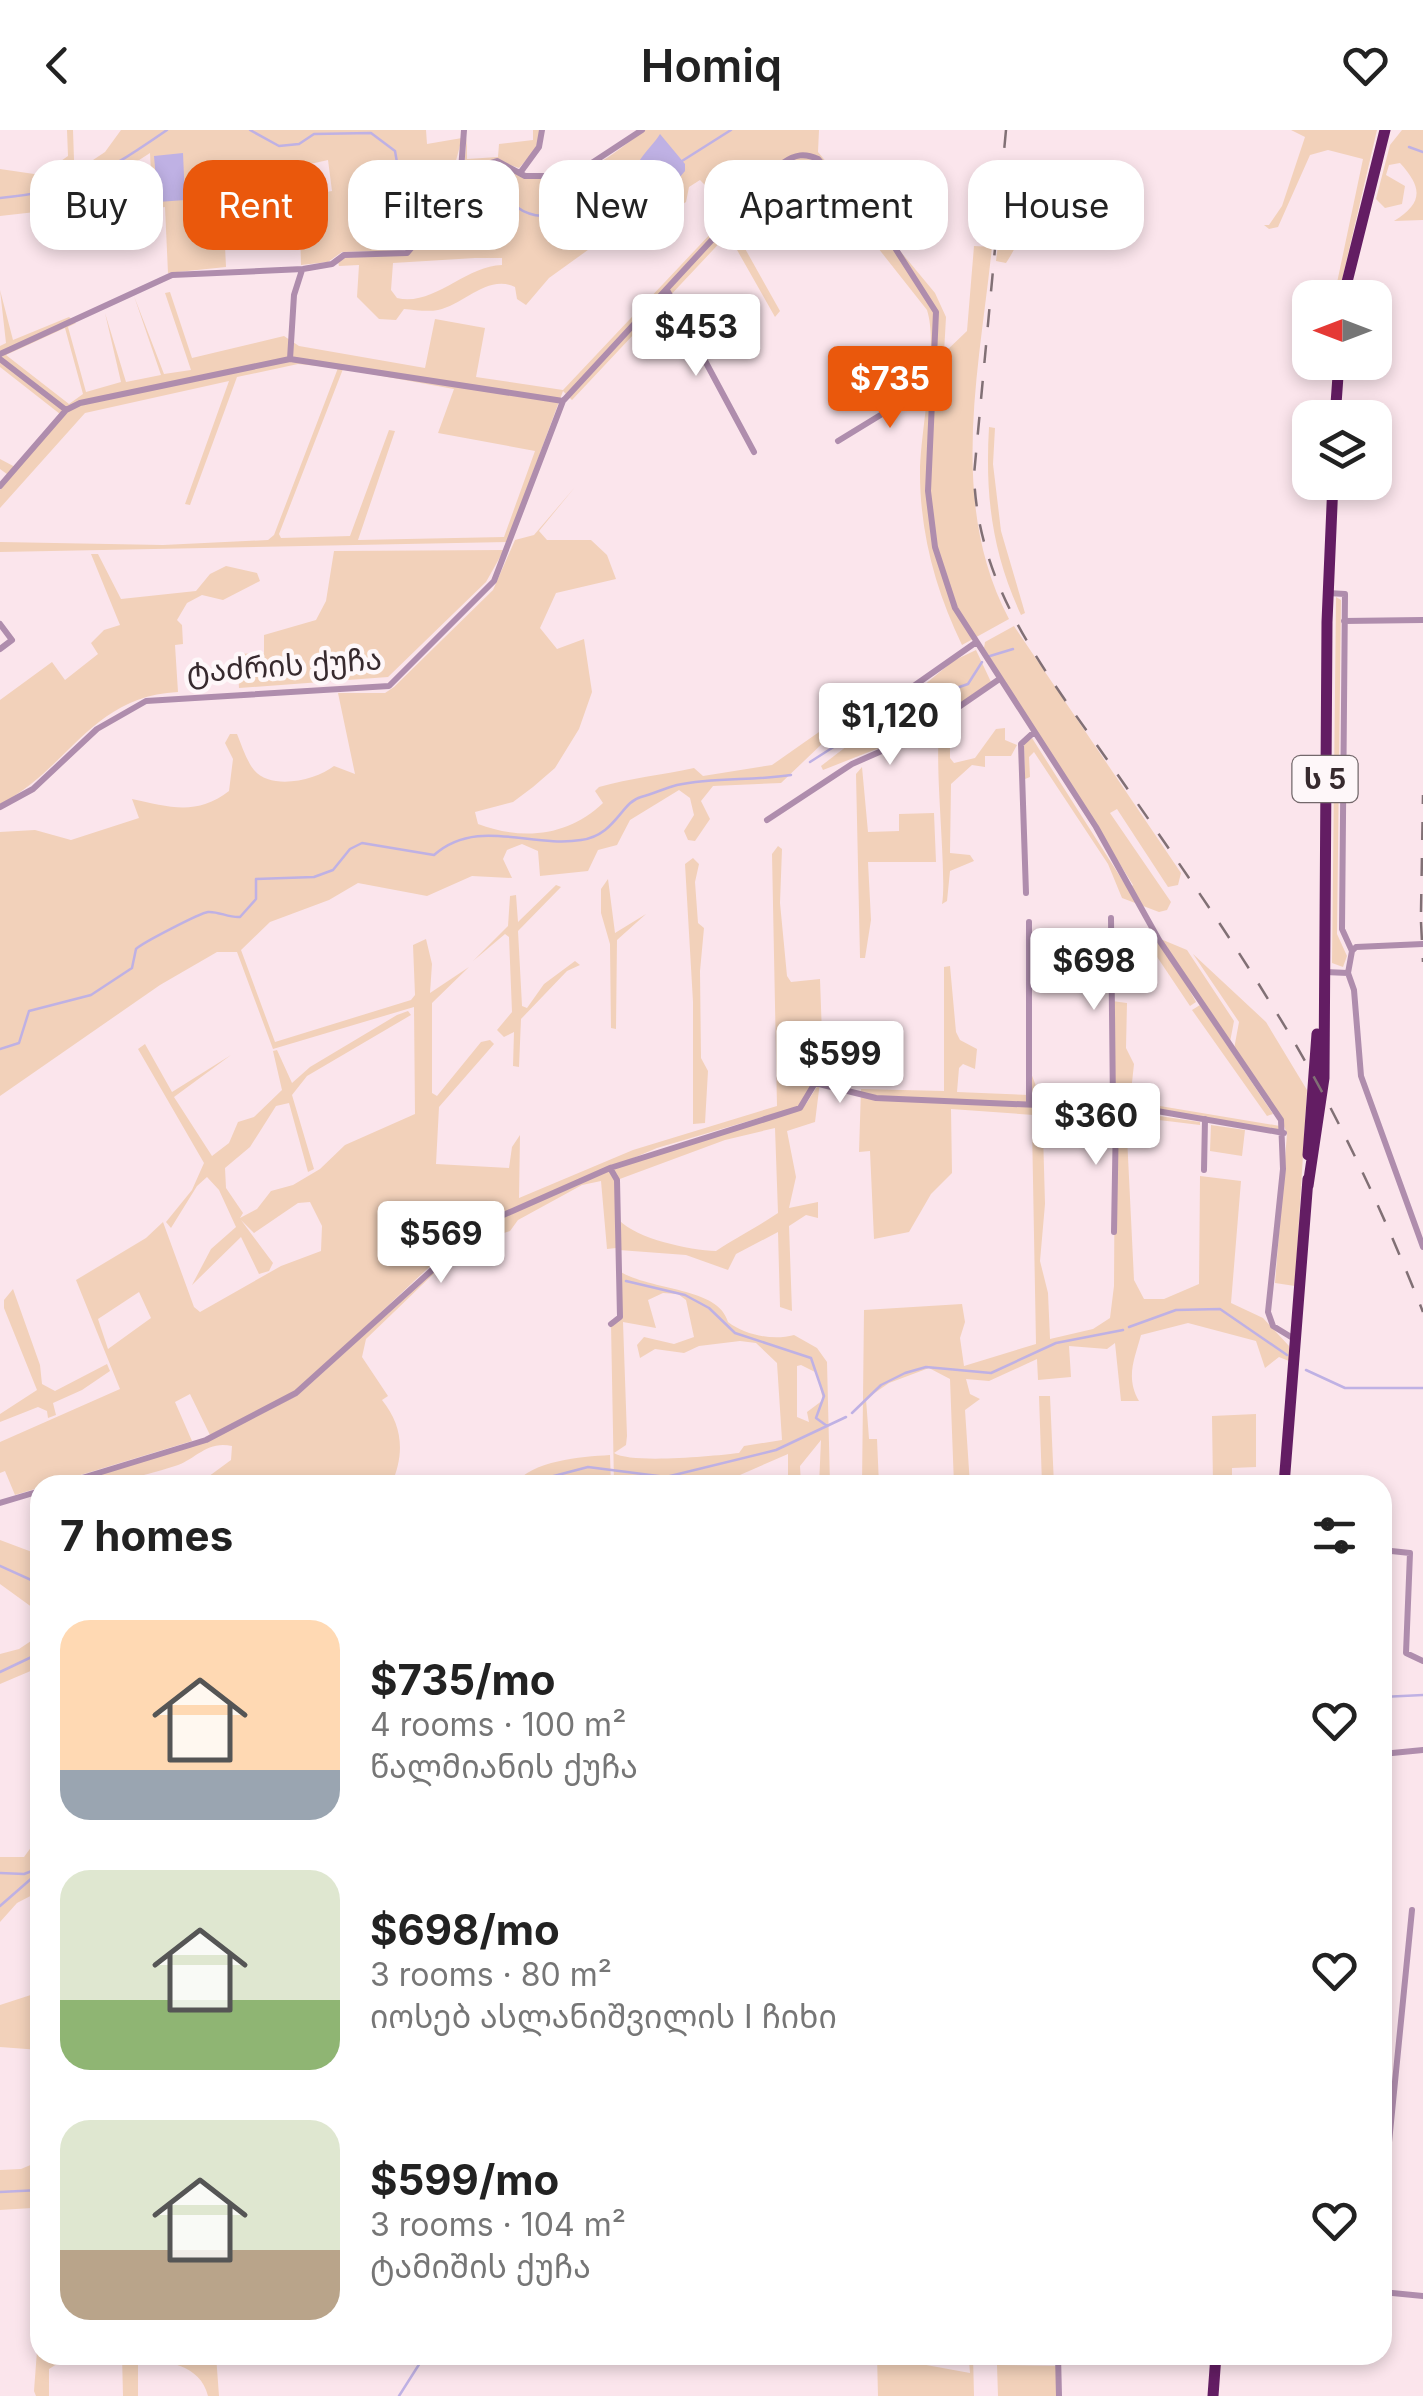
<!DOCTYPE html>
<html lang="en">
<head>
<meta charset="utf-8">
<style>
	:root { --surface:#fff; --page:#f6f6f6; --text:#222; --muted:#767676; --accent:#ea580c }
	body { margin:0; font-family:Inter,"Noto Sans Georgian",sans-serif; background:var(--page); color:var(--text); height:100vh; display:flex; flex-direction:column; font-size:38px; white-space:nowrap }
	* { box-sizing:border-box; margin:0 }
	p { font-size:32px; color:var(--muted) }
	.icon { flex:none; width:55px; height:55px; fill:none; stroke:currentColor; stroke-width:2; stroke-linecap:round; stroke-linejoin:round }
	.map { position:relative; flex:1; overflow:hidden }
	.panel { position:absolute; left:30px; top:1345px; width:1362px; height:890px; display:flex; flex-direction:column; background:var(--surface); border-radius:30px; box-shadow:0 5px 15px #0003 }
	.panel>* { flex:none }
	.hud { position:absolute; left:30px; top:30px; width:1365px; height:90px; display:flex; gap:20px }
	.needle { width:65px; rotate:270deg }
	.buttons { position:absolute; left:1292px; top:150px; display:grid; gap:20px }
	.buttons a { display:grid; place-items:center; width:100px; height:100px; border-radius:20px; background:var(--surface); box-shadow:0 5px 15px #0003; font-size:50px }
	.price { position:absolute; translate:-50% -85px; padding:0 22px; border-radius:10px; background:#fff; color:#222; font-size:32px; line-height:65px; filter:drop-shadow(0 2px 5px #0008) }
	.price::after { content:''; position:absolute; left:50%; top:60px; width:30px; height:22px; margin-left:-15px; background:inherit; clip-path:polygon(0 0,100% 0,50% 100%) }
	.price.current { background:var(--accent); color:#fff }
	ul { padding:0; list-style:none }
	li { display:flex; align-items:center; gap:30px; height:250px; padding:0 30px }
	li span { display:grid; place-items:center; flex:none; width:280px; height:200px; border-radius:30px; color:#555 }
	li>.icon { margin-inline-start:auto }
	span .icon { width:120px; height:120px; fill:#fffc; stroke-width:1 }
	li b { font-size:42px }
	h2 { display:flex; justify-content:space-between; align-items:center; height:120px; padding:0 30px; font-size:42px }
	.chip { padding:0 35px; border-radius:30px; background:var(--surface); box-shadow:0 5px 15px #0003; font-size:35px; line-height:90px }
	.chip.current { background:var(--accent); color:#fff }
	header { display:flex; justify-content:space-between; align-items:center; height:130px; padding:0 30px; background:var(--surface); font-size:45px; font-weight:600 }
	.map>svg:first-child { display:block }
	.green { fill:#f2d1ba; fill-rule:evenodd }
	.water { fill:#bfb1e4 }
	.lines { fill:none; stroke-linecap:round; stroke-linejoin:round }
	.stream { stroke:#bfb1e4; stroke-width:2.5 }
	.minor { stroke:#af8dad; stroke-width:6 }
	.highway { stroke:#631d63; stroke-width:11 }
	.rail { stroke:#817075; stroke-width:2.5; stroke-dasharray:18 18; stroke-linecap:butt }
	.labels { text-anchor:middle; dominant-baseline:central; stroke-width:9; stroke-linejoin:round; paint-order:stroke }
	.shield { fill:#fef7f9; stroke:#73686b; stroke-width:2.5 }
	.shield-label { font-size:28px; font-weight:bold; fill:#372a2e }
	.street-label { font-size:30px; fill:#372a2e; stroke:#fef7f9 }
</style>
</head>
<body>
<header><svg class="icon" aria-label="back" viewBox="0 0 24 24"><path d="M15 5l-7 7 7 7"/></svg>Homiq<svg class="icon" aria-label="heart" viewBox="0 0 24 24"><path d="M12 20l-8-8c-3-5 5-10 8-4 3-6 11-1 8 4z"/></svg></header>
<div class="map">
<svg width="1423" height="2266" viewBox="0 0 1423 2266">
	<rect width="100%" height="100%" fill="#fbe5ec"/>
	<!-- green -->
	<path class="green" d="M67,0h6l1,30 10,6 21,-14 16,-22h305l1,14 35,-6 -9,34 -38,12 -10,15 10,37 -8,14 -65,2 -14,10 -27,3 -2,-68 33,-6 -4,-31 -40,9 2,29 -67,5 3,64 -58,6 -3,-66 -12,2 -3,-56 -51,33 1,10 -29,12 -71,8v-47l41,6 27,-19z
		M533,0h7l-2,17 -19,21 -23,-8 -32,6 3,-29v22l31,-2 1,-13 34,-4z
		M644,0h175l-1,22 117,141 11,24 -2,36 23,-22 7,-85 18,1c-13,125 -44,256 17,372l-47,26c-26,-54 -42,-111 -42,-172 0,-42 19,-126 7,-163l-113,-143 -16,-5 -64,67 46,82 -5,6 -47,-83 -156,166 -9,-9 -56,151 -507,10v-10l163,3 105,-5 6,-5 64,-167 -40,-4 -61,13 -47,128 -5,-1 44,-123 -144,32 -85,95v-18l11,-13 -11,-8v-10l17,9 43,-54 -60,-47v-21l6,-3 -6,-53 13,50 56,-23 7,6 -8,4 18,65 35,-10 -16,-69 21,69 35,-7 -27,-79 30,78 27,-4 -26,-77 5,-1 22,66 92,-22 15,10 126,22 10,-49 50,9 -9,49 87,13 168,-178 -31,-32 -11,7 -3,15 -8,5 -10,-3 -11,9 -8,-7 -100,72 -23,27 -9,-6 -2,-12c-28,-13 -51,18 -77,23 -10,2 -23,0 -34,-1l-8,11 -17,-1 -22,-22 2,-32 -20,1 -1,-4 7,-6 63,-2 11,-9 -1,-12 25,-4v-9l18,-5 -5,-21 -19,8 1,8 -29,-1 13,-22 75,-24c61,33 99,6 147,-33zM475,128h27v7c-37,1 -69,42 -105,33l-6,-8 2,-27zM65,198l18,66 -14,10 -63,-49zM343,239l111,20 -16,44 97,18 -31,86 -146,3 37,-109 -6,-1 -39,106 -69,2 -2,-4z
		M1291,0h86l-39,167h-4l29,-138 -35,-9 -18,5 -32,72 -9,2 -5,-4h5l13,-19 23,-69z
		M1402,0h21v90l-29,1c29,-18 29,-33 6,-58l-11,2 -3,10 19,11 -3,18 -17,4 -9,-9 14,-54z
		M1006,47l30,22 -4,8 6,5c-14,15 -20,33 -32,51l-10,-2z
		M989,297l6,1 -2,36 8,67 24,82 -4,2c-29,-63 -36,-119 -32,-188z
		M575,357l-36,44 8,9h44l16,15 9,24 -60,14 -16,35 17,21 27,-10 8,53 -13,37 -24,39 -22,19 -20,15 -38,10 3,12c45,17 91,12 125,-21l-8,-12 4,-4c31,-9 63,-12 95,-19l9,8 69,-11 57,-40 41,-7 35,-17 48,-40 23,-11 15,32 -74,51 -94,37 -2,-4 26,-20v-10l-21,4 -45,43 -68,3 -12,15 9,18 -15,22 -7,-1 -4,-9 10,-16 -4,-17 -11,-8 -49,30 -13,25 -19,5 -10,21 -48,5 -2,-25 -16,-7 -15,6 -4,9 9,19 -40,-2 -45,20 -69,-13 -29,17 -59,22 -29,28 34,92 136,-42 4,-5 -2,-50 13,-6 6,25 -2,29 39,-26 -37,36v90l5,3 44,-54 9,-2 4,4 -55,63 -3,57 73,4 3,-21 8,-12 -1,63 114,-48 144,-44 -5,-252 6,-8 4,3 -2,54 7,73 4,6 29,-3 2,56 18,-2 -16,48 -9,-1 -15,26 -143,42 -183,77 -175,164 -89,46 -20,-41 -15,8 17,39 -177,54 -10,-24 -5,2v-31l120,-53 -44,-109 70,-42 17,-16 31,85 6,5 81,-46 40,-15 1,-25 -12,-24 -12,1 -44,30 -13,-13 32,43 -4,8 -10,3 -18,-37 -49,48 19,-36 25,-22 -17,-37 -12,-13 -10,9 -26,42 -5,-6 26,-32 12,-27 -66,-114 7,-5 27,48 59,-37 -57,42 38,59 17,-13 9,-21 16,-5 28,-27 -9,-39 4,-1 15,33 18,-16 87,-52 11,-4 3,4 -104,61 -15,19 22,74 -6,3 -19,-69 -13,3 -26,41 -25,21 1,20 17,25 -3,5 17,-9 14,-18 22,-6 27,-16 25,-24 70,-31 -1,-107 -141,42 -36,-97h-20l-57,33 -160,111v-264l35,-2 36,10 68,-22 -7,-19c37,8 65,17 97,-8l4,-32 -8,-16 5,-9h7c5,12 9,26 17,36 18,21 62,10 80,-4l21,8 -17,-81h47l9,-6 99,-97 22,-50 19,-5zM139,1162l12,26 -43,31 -10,-30z
		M504,420l-18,32 -98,95 -149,11 -2,-34 27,-1v-18l52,-15 10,-19 8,-50z
		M91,424h7l23,45 75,-8 14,-17 16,-8 31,7 3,8 -37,19 -21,-5 -15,8 -10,17 5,5 1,19 -8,1 3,47c-87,4 -110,78 -178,112v-104l52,-38 13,18 33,-26 -7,-11 13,-13 16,-5z
		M1336,467l5,3 -4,334 10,22 -4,11 -11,-4z
		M1014,496l167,247 -3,12 -10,2 -51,-78 -7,4 61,89 -4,8 -8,2 -37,-14 -14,-34 -74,-112 -5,5 1,20 -5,2 -1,-35 8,-6 96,151 5,-4 -149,-237 1,-6z
		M943,593l7,4v31l4,5 21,-5 21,-29 9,-1v12l12,5 -6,11h-26v11l-13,-2 -21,19 -1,69 20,2 4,6 -24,10 -3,30 -5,3c6,-30 -12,-171 1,-181z
		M862,637l6,65 31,-1v-17l35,-1 2,49h-68l3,58 -6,38h-5l-4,-184z
		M693,728l6,6 -4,18 3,41 6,5 -4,43 1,87 7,13 -3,52 -12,1v-122l-8,-138z
		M608,749l7,54 31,-19 -29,26 -1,89 -5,-1 -1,-84 -9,-31v-24z
		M556,755l5,2 -43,44 4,75 5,2 17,-24 31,-23 5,4 -13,6 -46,48 -2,48 -6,-1 1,-34 -10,5 -7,-7 15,-18 -3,-75 -4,-3 -32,27 35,-35 2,-30 6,-1 2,27z
		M1139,800l48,20 47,71 -4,21 -53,-74 19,34 -6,4z
		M1193,824l73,68 41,68 -12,196 -20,-3 12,-149 -6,-16 -47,-69 5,-27z
		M950,836l6,66 4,8 17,9 -2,20 -12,-5 -4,4 -2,24 72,3v-27l7,18 -2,9 79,5 -1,-99 15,2 -1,45 8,16 -4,37 150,25 -1,5 -164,-26 -7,10 -32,3 -125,-9 1,64 -21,21 -22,38 -35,7 -4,-88 -11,1 2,-63 83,2v-124z
		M1200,875l73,109 -6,2 -75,-106z
		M820,952l-5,40 -28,9 9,46 -7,31 29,-6v16l-12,-3 -17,11 3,85 -12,-4 -2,-75 -42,22 -8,16 -42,-15 -67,-5v-30c18,19 70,30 97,31 21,-14 40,-23 62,-38l-3,-85 -50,12 -108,40 -1,68 -9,1 -6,-68 -19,4 -64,35 -8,11 -36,12 -2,-4 6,-10 132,-59 196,-66z
		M1125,981l75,11v3l-74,-9 8,164 10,19h20l35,-15 1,-108 41,5 -10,122 32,15 26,28v15l-10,-4 -14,11 -9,-27 -68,-18 -47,12c-6,23 -16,42 -2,66h-18l-6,-58 -8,6 -38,-3 2,31 -33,3 -1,-21 -48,22 -23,-2 4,15 10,5 -15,11 5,75h-16l-4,-106 -21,-11 -40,15 -23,16 3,40h8l2,46h-17l2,-175 98,-6 3,18 -5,16 4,28 72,-22 -4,-218 11,7 2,71 -5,57 8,32 2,46 43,-10 17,-11 4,-32 1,-166z
		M1211,995l34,5 -3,26 -32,-5z
		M468,1110l1,14 -19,4 -84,81 -4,18 26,39 -6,4c21,26 23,54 9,85h-194l34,-25 1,-14c-25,-6 -37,14 -57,20 -37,12 -70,19 -109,19l140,-43 92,-47z
		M619,1141c32,20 100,16 109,51 17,13 45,19 66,13l23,13 10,14 3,123h-11l2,-45 -21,26 1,19h-13v-31l-71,31h-103l-3,-161 9,-7zM678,1164l8,6 8,37 -20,7 -30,-7 -7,8 3,13 15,-9 29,4 15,-7 41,-5 16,2 21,20 5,77 -38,6 -5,7c-25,3 -108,11 -125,0l12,-8 1,-9 -4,-114 33,6 -8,-28 15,-7zM801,1235l16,8 6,27 -16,12 2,10 -12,-5v-51z
		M13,1159l27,76 2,19 13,7 52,-27 3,7 -28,19 -29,13 3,12 -8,3 -1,-7 -9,-4 -38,15v-8l37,-24 -33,-82v-8z
		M1039,1266h11l4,89h-12z
		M1256,1284v53l-24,1v17h-19l-1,-69z
		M610,1325l1,30h-97c19,-25 66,-28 96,-30z
		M0,1410l40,15v58l-40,-29z
		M40,1505v32l-40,17v-30l19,-5z
		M40,1714v47l-23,12 -17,19v-65h24l8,-11z
		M40,1862v58l-40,-3v-42z
		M40,2031v194h77l-49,2 -19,12v27h-13l-2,-5 5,-67 -7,-116 -32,2v-40l21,-1z
		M122,2225h94l3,41h-11c-8,-32 -41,-35 -70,-37v37h-15z
		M877,2225h22v5l71,13 -1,-12 -23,-6h27l1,41h-96z
		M997,2235l60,1v30h-59z"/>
	<!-- water -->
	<path class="water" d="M660,4l25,30v7l-17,20 -24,6c-23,-29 3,-42 16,-63z
		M183,23l2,47 -27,2 -4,-46z"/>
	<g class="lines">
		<!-- stream -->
		<path class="stream" d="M250,0l29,16 20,-2 15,-10 57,-1 24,18 6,34 10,7
			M1409,17l14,5
			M682,31l49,-31
			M0,68c76,-7 106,-26 167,-68
			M417,68l15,3c86,-61 52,11 111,15 30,1 66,-28 94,-39
			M990,526l23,-7
			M810,632l36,-23 54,-11 42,-35 26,-9 14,-22
			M0,919l19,-6 10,-32 62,-16 41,-27 4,-19c6,-6 64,-36 72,-37 10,-1 21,6 32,5l16,-18v-20l58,-2 19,-7 17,-21 12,-6 72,12c43,-38 96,-7 147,-15 35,-5 40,-38 60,-43 12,-3 24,-9 36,-12 38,-8 77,-4 114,-10
			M626,1151l59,14 24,13 26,25 76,25 13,38 -8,22 11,8
			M1129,1197l47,-17 44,-1 67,46
			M1306,1240l39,18h78
			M852,1283l29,-28 24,-12 21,-6 65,6 65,-30 67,-13
			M542,1355l8,-8 38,-10 78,10 110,-27 70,-33
			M0,1436l40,18
			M0,1542l40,-19
			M1382,1567l41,-2
			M0,1743l24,1 16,-6
			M0,1776l40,-35
			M0,2062l40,-2
			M399,2266l26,-41"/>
		<!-- minor -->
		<path class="minor" d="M461,40l3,-40
			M520,43l19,-26 3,-17
			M667,160l87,162
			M0,224l172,-79 131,-6 29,-5 12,-9 63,-2 11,-13 -11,-33 14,-23 76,-23 28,15h47l70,-46
			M0,229l66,51
			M290,229l4,-64 8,-25
			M838,311l85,-52 11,-1
			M0,356l66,-76 14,-7 210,-44 273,42
			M1328,463l17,1 -3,335 10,22
			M1344,491l79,-1
			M0,494l12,16 -12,9
			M888,574l87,-61
			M0,677l33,-18 64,-60 49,-28 243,-15 105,-105 69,-180 220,-238c12,-9 22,-10 35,-4l77,89 41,64 -8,179 7,56 20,61 141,219 63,113 122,180 2,49 -15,143 5,14 23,14
			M767,690l85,-56 66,-29 80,-55
			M1026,763l-5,-149 12,-11
			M1111,788l2,189
			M1352,821l-4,22 6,17 7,86 62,171
			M1352,821l4,-4 67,-3
			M1325,842l23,1
			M1029,972v-180
			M1108,976v9h8l-2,117
			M610,1038l7,12 3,137 -9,7
			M1204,1040l1,-51
			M59,1355l147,-45 90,-47 187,-169 127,-56 190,-60 15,-25 61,15 275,12 133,23
			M0,1373l40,-12
			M1382,1420l28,3 -4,100 17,8
			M1382,1624l41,-4
			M1382,2083l30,-303
			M1382,2162l41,4
			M1058,2225l1,41"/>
		<!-- highway -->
		<path class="highway" d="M1343,168l42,-168
			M1335,288l4,-56
			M1308,1025l9,-121
			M1308,1056l16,-108 3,-456 6,-140
			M1284,1355l24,-306
			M1213,2266l3,-41"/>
		<!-- rail -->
		<path class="rail" d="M1006,0l-32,345c4,118 77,203 141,296 52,75 105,150 153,228 62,98 112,205 155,313
			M1421,782l2,-117
			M1421,792l2,40"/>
	</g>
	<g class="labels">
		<!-- shield labels -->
		<rect class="shield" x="1292.5" y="626" width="65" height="46" rx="8"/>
		<g class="shield-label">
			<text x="1325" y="649">ს 5</text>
		</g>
		<!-- street labels -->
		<g class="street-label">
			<text transform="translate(284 535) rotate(-4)">ტაძრის ქუჩა</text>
		</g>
	</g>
</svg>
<div class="buttons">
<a><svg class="needle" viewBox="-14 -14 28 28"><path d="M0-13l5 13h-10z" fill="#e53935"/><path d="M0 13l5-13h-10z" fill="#767676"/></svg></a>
<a><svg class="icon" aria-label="layers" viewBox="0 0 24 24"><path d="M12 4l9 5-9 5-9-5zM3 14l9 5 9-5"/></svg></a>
</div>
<b class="price" style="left:696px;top:249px">$453</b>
<b class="price current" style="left:890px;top:301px">$735</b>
<b class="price" style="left:890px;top:638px">$1,120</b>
<b class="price" style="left:1094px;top:883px">$698</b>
<b class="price" style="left:840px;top:976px">$599</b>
<b class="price" style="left:1096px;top:1038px">$360</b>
<b class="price" style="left:441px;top:1156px">$569</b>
<div class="hud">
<a class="chip">Buy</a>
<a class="chip current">Rent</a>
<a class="chip">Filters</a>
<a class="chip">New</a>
<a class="chip">Apartment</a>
<a class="chip">House</a>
</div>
<section class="panel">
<h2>7 homes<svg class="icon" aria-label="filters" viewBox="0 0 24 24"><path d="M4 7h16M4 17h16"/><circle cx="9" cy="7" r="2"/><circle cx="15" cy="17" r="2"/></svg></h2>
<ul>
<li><span style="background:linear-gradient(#ffd9b3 75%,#9aa5b1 0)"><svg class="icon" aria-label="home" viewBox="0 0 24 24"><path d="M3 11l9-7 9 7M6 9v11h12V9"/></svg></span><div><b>$735/mo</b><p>4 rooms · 100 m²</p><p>წალმიანის ქუჩა</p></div><svg class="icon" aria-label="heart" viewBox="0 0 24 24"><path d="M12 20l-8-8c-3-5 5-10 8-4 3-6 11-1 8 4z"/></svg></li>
<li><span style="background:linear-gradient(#dfe7d0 65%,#8fb573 0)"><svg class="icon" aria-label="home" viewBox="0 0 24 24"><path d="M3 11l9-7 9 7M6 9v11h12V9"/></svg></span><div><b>$698/mo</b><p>3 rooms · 80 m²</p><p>იოსებ ასლანიშვილის I ჩიხი</p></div><svg class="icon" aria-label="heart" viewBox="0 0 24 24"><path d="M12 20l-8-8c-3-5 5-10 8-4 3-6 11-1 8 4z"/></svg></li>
<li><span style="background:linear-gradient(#dfe7d0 65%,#b9a48a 0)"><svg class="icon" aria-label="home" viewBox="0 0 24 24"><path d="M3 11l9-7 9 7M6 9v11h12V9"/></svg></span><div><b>$599/mo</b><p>3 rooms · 104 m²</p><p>ტამიშის ქუჩა</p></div><svg class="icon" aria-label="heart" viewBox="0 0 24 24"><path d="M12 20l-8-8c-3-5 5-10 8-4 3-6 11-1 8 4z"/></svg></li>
</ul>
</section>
</div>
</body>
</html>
